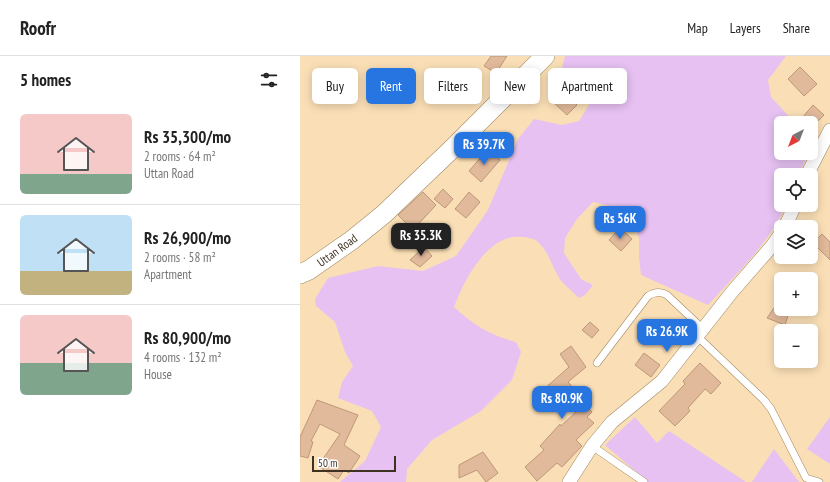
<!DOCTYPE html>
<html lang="en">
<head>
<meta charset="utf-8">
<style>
	:root { --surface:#fff; --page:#f6f6f6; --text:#222; --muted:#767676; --line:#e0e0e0; --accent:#2675e0 }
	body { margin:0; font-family:"PT Sans Narrow",sans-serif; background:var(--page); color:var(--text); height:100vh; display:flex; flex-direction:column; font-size:15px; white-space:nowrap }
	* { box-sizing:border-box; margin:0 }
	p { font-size:13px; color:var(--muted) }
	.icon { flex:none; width:22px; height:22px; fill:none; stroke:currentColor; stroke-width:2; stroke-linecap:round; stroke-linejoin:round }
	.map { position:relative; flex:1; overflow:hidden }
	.panel { display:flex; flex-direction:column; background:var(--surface); width:300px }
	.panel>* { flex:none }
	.hud { position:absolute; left:12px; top:12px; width:380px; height:36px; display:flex; gap:8px }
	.needle { width:26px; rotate:222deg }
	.buttons { position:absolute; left:474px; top:60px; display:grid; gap:8px }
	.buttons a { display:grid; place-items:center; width:44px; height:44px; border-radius:6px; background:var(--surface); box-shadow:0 2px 10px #0003; font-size:20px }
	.scale { position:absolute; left:12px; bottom:10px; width:84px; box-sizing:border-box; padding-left:4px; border:2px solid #3e3323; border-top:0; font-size:11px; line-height:14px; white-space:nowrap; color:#3e3323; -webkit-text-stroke:3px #fff; paint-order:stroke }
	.price { position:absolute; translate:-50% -34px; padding:0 9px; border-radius:8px; background:var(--accent); color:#fff; font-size:13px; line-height:26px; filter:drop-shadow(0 1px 2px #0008) }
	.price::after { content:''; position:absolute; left:50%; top:24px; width:12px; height:9px; margin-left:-6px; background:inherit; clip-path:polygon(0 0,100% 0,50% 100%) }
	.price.active { background:#222; color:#fff }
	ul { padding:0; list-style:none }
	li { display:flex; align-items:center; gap:12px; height:100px; padding:0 20px }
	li+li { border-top:1px solid var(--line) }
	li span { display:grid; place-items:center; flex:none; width:112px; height:80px; border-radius:6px; color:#555 }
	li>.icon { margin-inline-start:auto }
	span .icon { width:48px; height:48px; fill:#fffc; stroke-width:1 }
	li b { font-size:17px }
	h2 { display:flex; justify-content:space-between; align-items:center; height:48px; padding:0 20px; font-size:17px }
	.chip { padding:0 14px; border-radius:6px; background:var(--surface); box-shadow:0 2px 10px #0003; font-size:14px; line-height:36px }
	.chip.active { background:var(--accent); color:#fff }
	header { display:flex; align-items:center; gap:24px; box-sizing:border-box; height:56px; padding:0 20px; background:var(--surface); border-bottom:1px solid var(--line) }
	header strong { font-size:19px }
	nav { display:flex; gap:22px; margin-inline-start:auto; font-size:14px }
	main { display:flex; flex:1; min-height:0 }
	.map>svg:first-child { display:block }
	.green { fill:#e6c1f2 }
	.building { fill:#e1b99b; stroke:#be977a }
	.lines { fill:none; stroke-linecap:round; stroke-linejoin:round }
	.service-casing { stroke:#a18862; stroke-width:8 }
	.minor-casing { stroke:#a18862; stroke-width:14 }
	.secondary-casing { stroke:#a18862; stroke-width:20 }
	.service { stroke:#fff; stroke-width:7 }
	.minor { stroke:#fff; stroke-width:13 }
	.secondary { stroke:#fff; stroke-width:19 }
	.labels { text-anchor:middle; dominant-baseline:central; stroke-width:3; stroke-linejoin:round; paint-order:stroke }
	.street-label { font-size:12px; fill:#3e3323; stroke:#fff }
</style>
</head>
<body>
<header>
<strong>Roofr</strong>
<nav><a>Map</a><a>Layers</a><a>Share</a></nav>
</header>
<main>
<section class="panel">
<h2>5 homes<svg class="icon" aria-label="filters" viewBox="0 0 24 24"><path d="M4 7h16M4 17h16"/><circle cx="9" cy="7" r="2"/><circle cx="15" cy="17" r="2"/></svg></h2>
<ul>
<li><span style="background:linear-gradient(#f6c9c9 75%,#7fa58c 0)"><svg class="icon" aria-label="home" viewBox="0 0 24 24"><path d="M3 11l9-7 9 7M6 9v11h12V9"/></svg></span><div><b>Rs 35,300/mo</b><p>2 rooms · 64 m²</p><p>Uttan Road</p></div></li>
<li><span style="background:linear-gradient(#bfe0f5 70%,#c2b280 0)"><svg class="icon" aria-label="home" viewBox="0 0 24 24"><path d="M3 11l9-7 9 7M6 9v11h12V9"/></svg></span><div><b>Rs 26,900/mo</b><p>2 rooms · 58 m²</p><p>Apartment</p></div></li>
<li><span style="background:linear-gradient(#f6c9c9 60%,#7fa58c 0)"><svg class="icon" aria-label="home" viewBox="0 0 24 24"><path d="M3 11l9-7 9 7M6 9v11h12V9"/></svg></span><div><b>Rs 80,900/mo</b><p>4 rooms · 132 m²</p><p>House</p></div></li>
</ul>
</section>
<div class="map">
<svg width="530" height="426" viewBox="0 0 530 426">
	<rect width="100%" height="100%" fill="#fadfb6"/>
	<!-- green -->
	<path class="green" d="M265,0h221l-18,24 3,17 24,26h-14v30h27l-9,22h-18v30h5c-17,39 -50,69 -78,100l-67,-30 -2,-18v-20l-5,-12 -14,-17 -27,-6 -16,17 -12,19 -1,15 17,26 12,6 -8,10 -6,3c-5,-5 -11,-10 -16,-15 -10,-12 -14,-32 -26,-42 -5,-3 -10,-4 -15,-4 -34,-4 -58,43 -68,70 19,18 38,29 62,35l5,10 -9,28 -31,31 -49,29 -25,29 -1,13h-66l25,-21 16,-34 -9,-16 -34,-13 4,-16 11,-16 -8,-14 -10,-30 -19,-16 -1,-7 13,-21 50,-12 45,5 33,-15 32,-46 30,-71 16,-20 28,6 17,-4 10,-16c-6,-14 -15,-24 -29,-30z
		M335,361l22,26 12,-12 77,51h-98l-43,-37z
		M530,361v47l-23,-15z
		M474,393l25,33h-47z"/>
	<!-- building -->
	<path class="building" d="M191,0h16l-11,17 -12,-7z
		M500,11l17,17 -13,12 -16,-17z
		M262,34l15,15 -10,10 -15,-14z
		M513,49l11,10 -12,12 -1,-4h-4l-5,-5z
		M188,93l12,11 -19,22 -12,-11z
		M143,133l10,10 -8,9 -11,-9z
		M123,136l13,13 -23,25 -15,-15z
		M169,136l11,10 -14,16 -11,-9z
		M320,172l12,11 -11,12 -12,-11z
		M522,178l8,8v18l-17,-17z
		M124,191l8,9 -12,11 -10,-7z
		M481,242v11h9l-5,16 -18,-7z
		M290,266l9,8 -7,8 -10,-8z
		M271,290l15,21 -18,15 8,9 -2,2 18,19 -5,5 7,6 -18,17 6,6 -20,21 -5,-4 -20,18 -12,-14 19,-17 -4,-4 20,-22 1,2 17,-16 -15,-17 -19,15 -9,-11 34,-30 -9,-13z
		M344,297l16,12 -9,12 -16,-12z
		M400,307l21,20 -10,11 -6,-5 -17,19 2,3 -15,15 -16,-15 26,-27 -2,-3z
		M17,344l41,15 -14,30 16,11 -11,17 -5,-3 -6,9 -20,-13 22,-32 -20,-10 -9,17 2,1 -5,16 -8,-2v-19z
		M183,396l15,21 -12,9 -9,-12 -18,8v-13z"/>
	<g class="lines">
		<!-- service casing -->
		<g class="service-casing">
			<path id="service" d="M397,280l67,64 7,9 35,69 13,4
				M297,307l51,-67c7,-4 12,-5 19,-1l36,34
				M292,390l52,36"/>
		</g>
		<!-- minor casing -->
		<g class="minor-casing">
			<path id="minor" d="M507,119l23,-45
				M485,171l10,-22
				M269,426l23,-36 20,-24 50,-41 70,-89 40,-46 9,-13"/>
		</g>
		<!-- secondary casing -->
		<g class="secondary-casing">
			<path id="secondary" d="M0,218l9,-4 43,-30 32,-26 71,-68 90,-90"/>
		</g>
		<!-- service -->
		<use href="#service" class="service"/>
		<!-- minor -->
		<use href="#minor" class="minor"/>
		<!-- secondary -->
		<use href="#secondary" class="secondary"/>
	</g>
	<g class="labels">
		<!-- street labels -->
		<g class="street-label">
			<text transform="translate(37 194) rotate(-36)">Uttan Road</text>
		</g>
	</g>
</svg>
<div class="buttons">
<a><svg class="needle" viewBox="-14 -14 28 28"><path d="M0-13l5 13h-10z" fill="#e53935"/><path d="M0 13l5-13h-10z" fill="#767676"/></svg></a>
<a><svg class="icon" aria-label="locate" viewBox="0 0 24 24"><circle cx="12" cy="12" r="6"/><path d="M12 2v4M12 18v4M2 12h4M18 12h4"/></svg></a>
<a><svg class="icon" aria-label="layers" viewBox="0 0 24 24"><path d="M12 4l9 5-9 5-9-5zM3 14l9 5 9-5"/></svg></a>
<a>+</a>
<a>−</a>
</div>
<div class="scale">50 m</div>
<b class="price" style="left:184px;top:110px">Rs 39.7K</b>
<b class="price" style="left:320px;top:184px">Rs 56K</b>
<b class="price active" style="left:121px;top:201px">Rs 35.3K</b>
<b class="price" style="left:367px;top:297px">Rs 26.9K</b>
<b class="price" style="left:262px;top:364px">Rs 80.9K</b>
<div class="hud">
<a class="chip">Buy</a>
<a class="chip active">Rent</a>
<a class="chip">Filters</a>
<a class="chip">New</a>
<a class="chip">Apartment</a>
</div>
</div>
</main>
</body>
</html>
